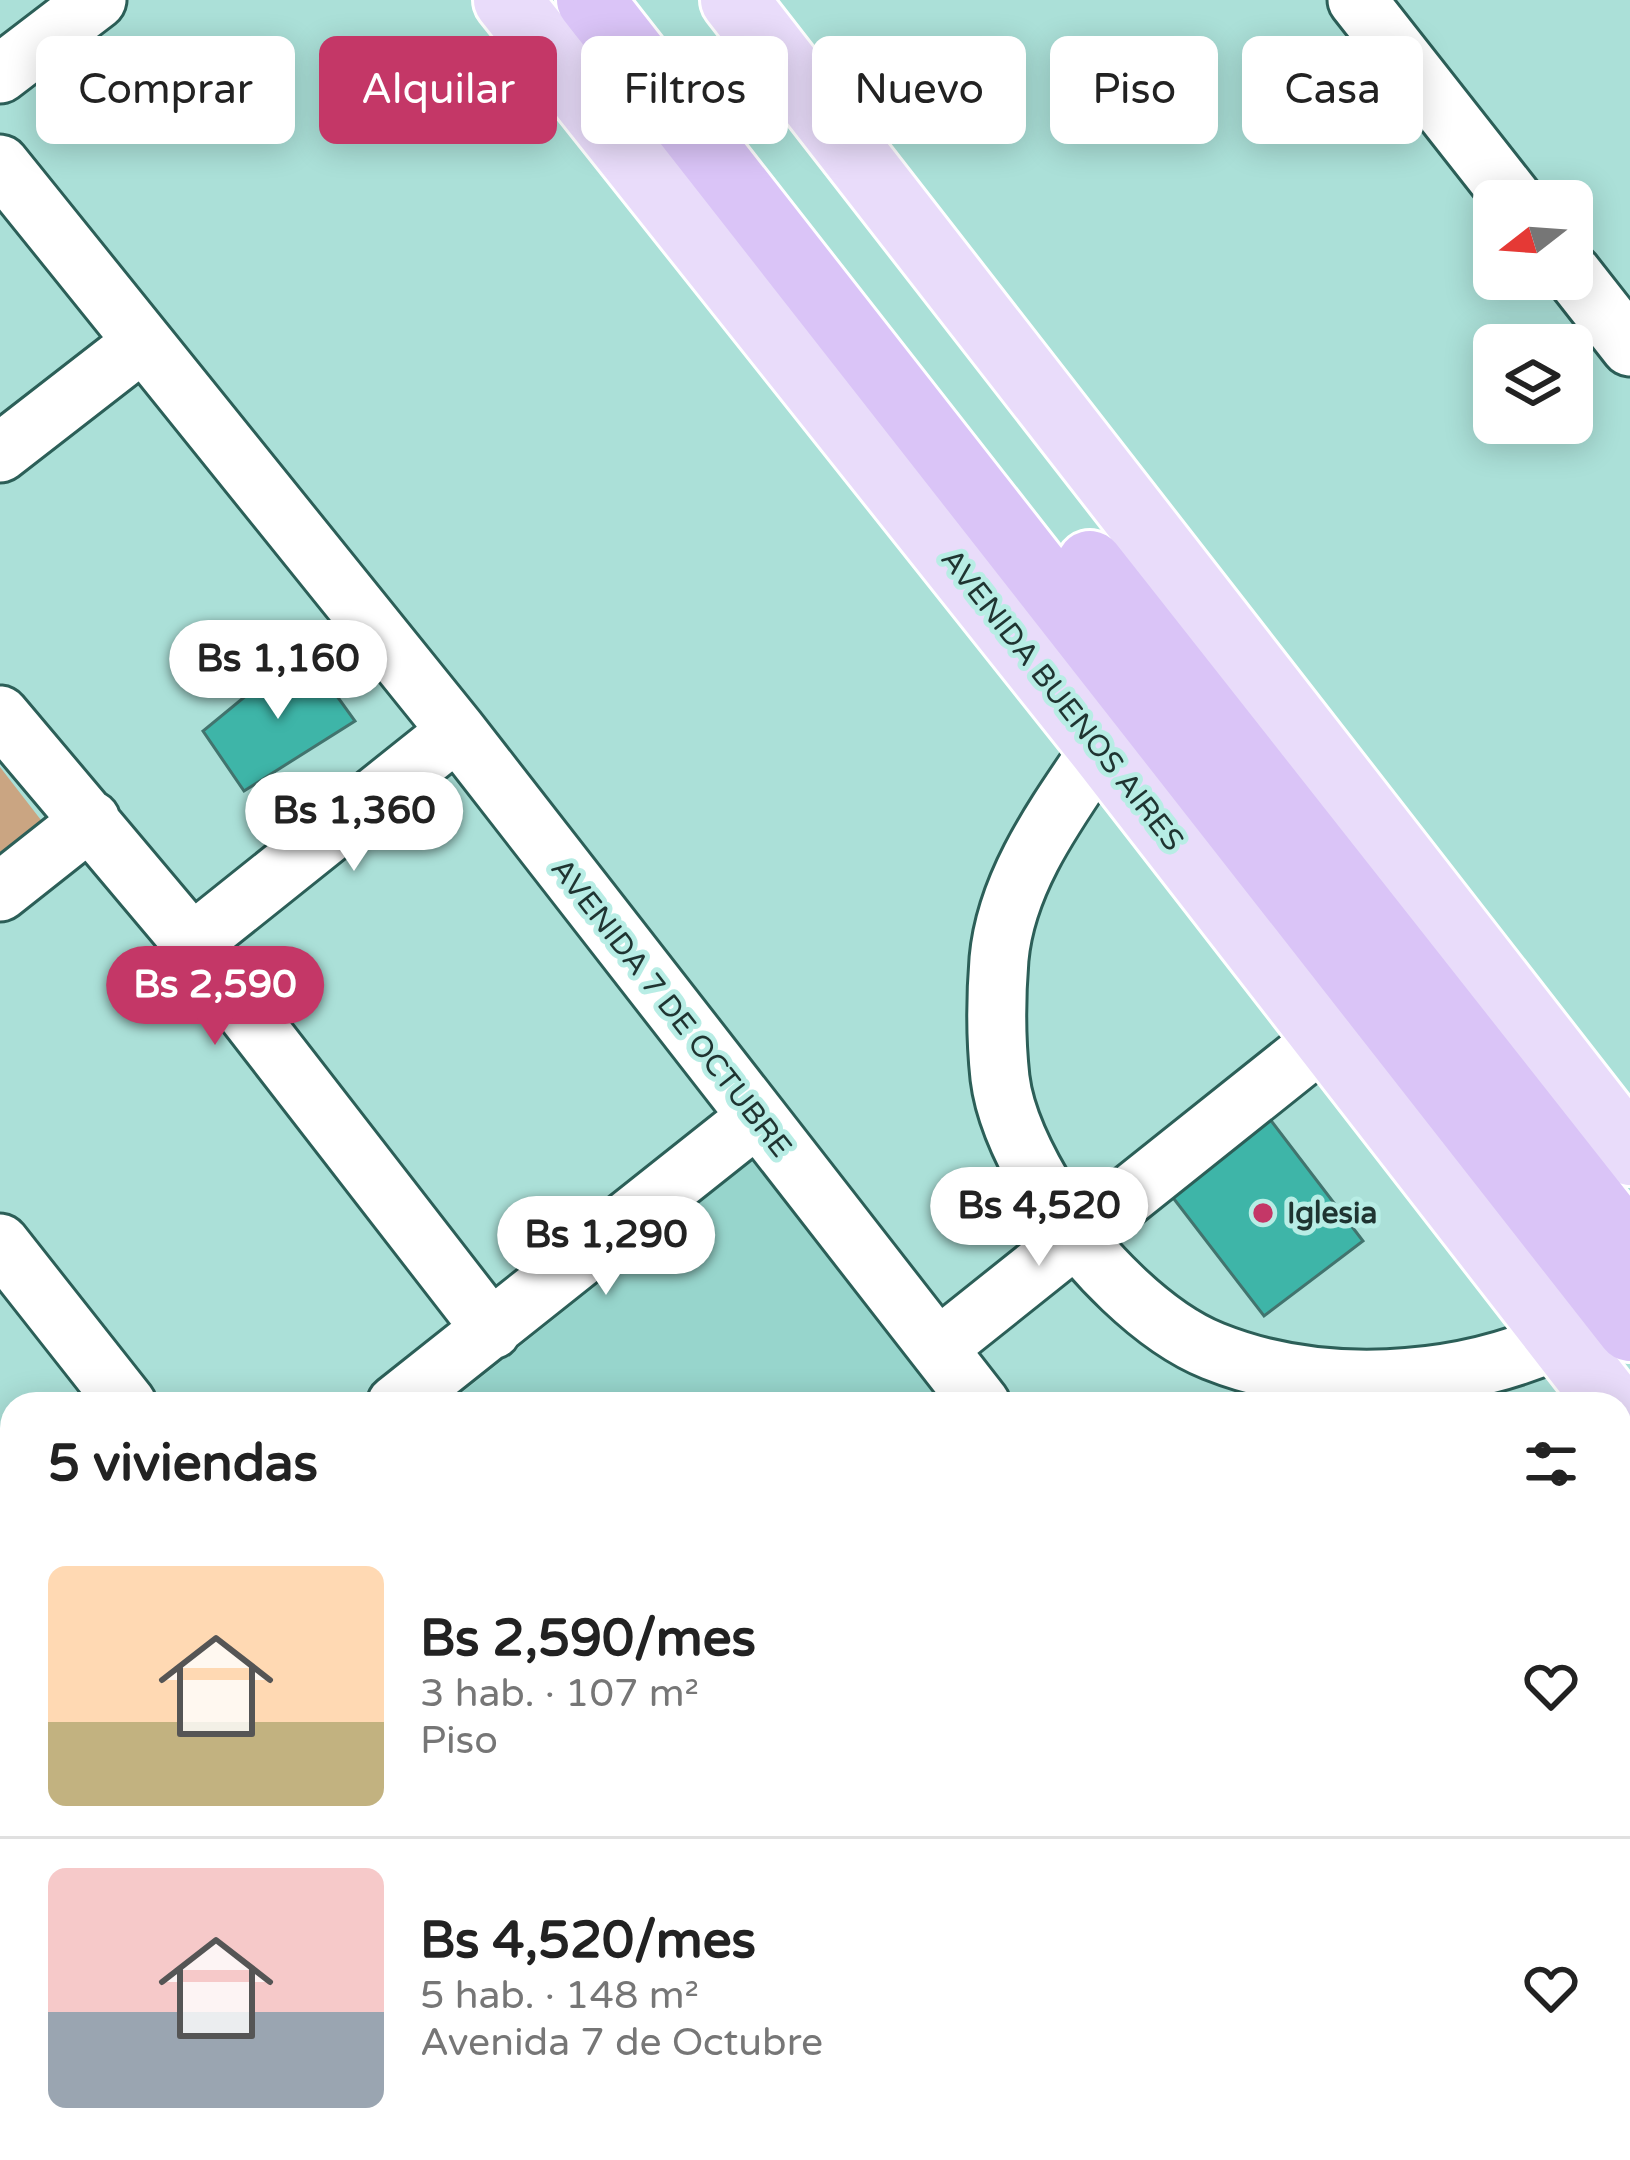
<!DOCTYPE html>
<html lang="es">
<head>
<meta charset="utf-8">
<style>
	:root { --surface:#fff; --page:#f2f2f2; --text:#222; --muted:#767676; --line:#e0e0e0; --accent:#c43767 }
	body { margin:0; font-family:"Varela Round",sans-serif; background:var(--page); color:var(--text); height:100vh; display:flex; flex-direction:column; font-size:45px; white-space:nowrap }
	* { box-sizing:border-box; margin:0 }
	p { font-size:39px; color:var(--muted) }
	.icon { flex:none; width:66px; height:66px; fill:none; stroke:currentColor; stroke-width:2; stroke-linecap:round; stroke-linejoin:round }
	.map { position:relative; flex:1; overflow:hidden }
	.drawer { position:absolute; left:0px; top:1392px; width:1632px; height:768px; display:flex; flex-direction:column; background:var(--surface); border-radius:36px 36px 0 0; box-shadow:0 6px 30px #0003 }
	.drawer>* { flex:none }
	.hud { position:absolute; left:36px; top:36px; width:1560px; height:108px; display:flex; gap:24px }
	.needle { width:78px; rotate:253deg }
	.buttons { position:absolute; left:1473px; top:180px; display:grid; gap:24px }
	.buttons a { display:grid; place-items:center; width:120px; height:120px; border-radius:18px; background:var(--surface); box-shadow:0 6px 30px #0003; font-size:60px }
	.price { position:absolute; translate:-50% -102px; padding:0 27px; border-radius:42px; background:#fff; color:#222; font-size:39px; line-height:78px; filter:drop-shadow(0 3px 6px #0008) }
	.price::after { content:''; position:absolute; left:50%; top:72px; width:36px; height:27px; margin-left:-18px; background:inherit; clip-path:polygon(0 0,100% 0,50% 100%) }
	.price.current { background:var(--accent); color:#fff }
	ul { padding:0; list-style:none }
	li { display:flex; align-items:center; gap:36px; height:300px; padding:0 48px }
	li+li { border-top:3px solid var(--line) }
	li span { display:grid; place-items:center; flex:none; width:336px; height:240px; border-radius:18px; color:#555 }
	li>.icon { margin-inline-start:auto }
	span .icon { width:144px; height:144px; fill:#fffc; stroke-width:1 }
	li b { font-size:51px }
	h2 { display:flex; justify-content:space-between; align-items:center; height:144px; padding:0 48px; font-size:51px }
	.tag { padding:0 42px; border-radius:18px; background:var(--surface); box-shadow:0 6px 30px #0003; font-size:42px; line-height:108px }
	.tag.current { background:var(--accent); color:#fff }
	.map>svg:first-child { display:block }
	.built { fill:#97d5cc }
	.green { fill:#caa582 }
	.building { fill:#3eb5a8; stroke:#42746e; stroke-width:3 }
	.lines { fill:none; stroke-linecap:round; stroke-linejoin:round }
	.minor-casing { stroke:#2c5f58; stroke-width:63 }
	.major-casing { stroke:#fff; stroke-width:72 }
	.highway-casing { stroke:#fff; stroke-width:72 }
	.minor { stroke:#fff; stroke-width:57 }
	.major { stroke:#e9dcfa; stroke-width:66 }
	.highway { stroke:#dac4f7; stroke-width:66 }
	.poi-dot { fill:#c43767; stroke:#b8ede5; stroke-width:4.5 }
	.labels { text-anchor:middle; dominant-baseline:central; stroke-width:10; stroke-linejoin:round; paint-order:stroke }
	.street-label { font-size:30px; fill:#1f3431; stroke:#b8ede5 }
	.poi-label { font-size:30px; font-weight:bold; fill:#1f3431; stroke:#b8ede5; text-anchor:start }
</style>
</head>
<body>
<div class="map">
<svg width="1630" height="2160" viewBox="0 0 1630 2160">
	<rect width="100%" height="100%" fill="#abe0d8"/>
	<!-- built -->
	<path class="built" d="M754,1159l198,245h-504z"/>
	<!-- green -->
	<path class="green" d="M0,767l51,66 -51,41z
		M0,1893l12,16v213l-12,9z"/>
	<!-- building -->
	<path class="building" d="M303,649l52,72 -111,70 -41,-60z
		M1263,1110l100,131 -99,75 -100,-130z
		M28,2148h153l9,12h-178z"/>
	<g class="lines">
		<!-- minor casing -->
		<g class="minor-casing">
			<path id="minor" d="M1357,0l158,201
				M0,74l97,-74
				M0,164l457,567 524,673
				M1572,273l58,74
				M0,453l143,-111
				M0,715l192,228 300,387
				M1101,747c-43,64 -95,133 -102,212 -3,38 -3,82 1,119 5,42 31,91 53,126 33,54 100,123 160,147 107,43 243,35 347,-12
				M0,892l91,-72
				M192,943l265,-212
				M0,1243l127,161
				M939,1347l387,-309
				M396,1404l360,-286
				M0,1712l12,-10
				M0,1788l12,15
				M285,2148l9,12
				M705,2148l10,12
				M1134,2148l10,12
				M1560,2148l9,12
				M391,2160l15,-12
				M1200,2160l15,-12"/>
		</g>
		<!-- major casing -->
		<g class="major-casing">
			<path id="major" d="M507,0l594,747 510,657
				M734,0l896,1152"/>
		</g>
		<!-- highway casing -->
		<g class="highway-casing">
			<path id="highway" d="M590,0l1040,1328
				M1090,564l540,685"/>
		</g>
		<!-- minor -->
		<use href="#minor" class="minor"/>
		<!-- major -->
		<use href="#major" class="major"/>
		<!-- highway -->
		<use href="#highway" class="highway"/>
	</g>
	<!-- markers -->
	<circle class="poi-dot" cx="1263" cy="1213" r="12"/>
	<g class="labels">
		<!-- street labels -->
		<g class="street-label">
			<text transform="translate(1062 700) rotate(52)">AVENIDA BUENOS AIRES</text>
			<text transform="translate(671 1008) rotate(52)">AVENIDA 7 DE OCTUBRE</text>
		</g>
		<!-- poi labels -->
		<g class="poi-label">
			<text x="1287" y="1213">Iglesia</text>
		</g>
	</g>
</svg>
<div class="buttons">
<a><svg class="needle" viewBox="-14 -14 28 28"><path d="M0-13l5 13h-10z" fill="#e53935"/><path d="M0 13l5-13h-10z" fill="#767676"/></svg></a>
<a><svg class="icon" aria-label="layers" viewBox="0 0 24 24"><path d="M12 4l9 5-9 5-9-5zM3 14l9 5 9-5"/></svg></a>
</div>
<b class="price" style="left:278px;top:722px">Bs 1,160</b>
<b class="price" style="left:354px;top:874px">Bs 1,360</b>
<b class="price current" style="left:215px;top:1048px">Bs 2,590</b>
<b class="price" style="left:1039px;top:1269px">Bs 4,520</b>
<b class="price" style="left:606px;top:1298px">Bs 1,290</b>
<div class="hud">
<a class="tag">Comprar</a>
<a class="tag current">Alquilar</a>
<a class="tag">Filtros</a>
<a class="tag">Nuevo</a>
<a class="tag">Piso</a>
<a class="tag">Casa</a>
</div>
<section class="drawer">
<h2>5 viviendas<svg class="icon" aria-label="filters" viewBox="0 0 24 24"><path d="M4 7h16M4 17h16"/><circle cx="9" cy="7" r="2"/><circle cx="15" cy="17" r="2"/></svg></h2>
<ul>
<li><span style="background:linear-gradient(#ffd9b3 65%,#c2b280 0)"><svg class="icon" aria-label="home" viewBox="0 0 24 24"><path d="M3 11l9-7 9 7M6 9v11h12V9"/></svg></span><div><b>Bs 2,590/mes</b><p>3 hab. · 107 m²</p><p>Piso</p></div><svg class="icon" aria-label="heart" viewBox="0 0 24 24"><path d="M12 20l-8-8c-3-5 5-10 8-4 3-6 11-1 8 4z"/></svg></li>
<li><span style="background:linear-gradient(#f6c9c9 60%,#9aa5b1 0)"><svg class="icon" aria-label="home" viewBox="0 0 24 24"><path d="M3 11l9-7 9 7M6 9v11h12V9"/></svg></span><div><b>Bs 4,520/mes</b><p>5 hab. · 148 m²</p><p>Avenida 7 de Octubre</p></div><svg class="icon" aria-label="heart" viewBox="0 0 24 24"><path d="M12 20l-8-8c-3-5 5-10 8-4 3-6 11-1 8 4z"/></svg></li>
</ul>
</section>
</div>
</body>
</html>
